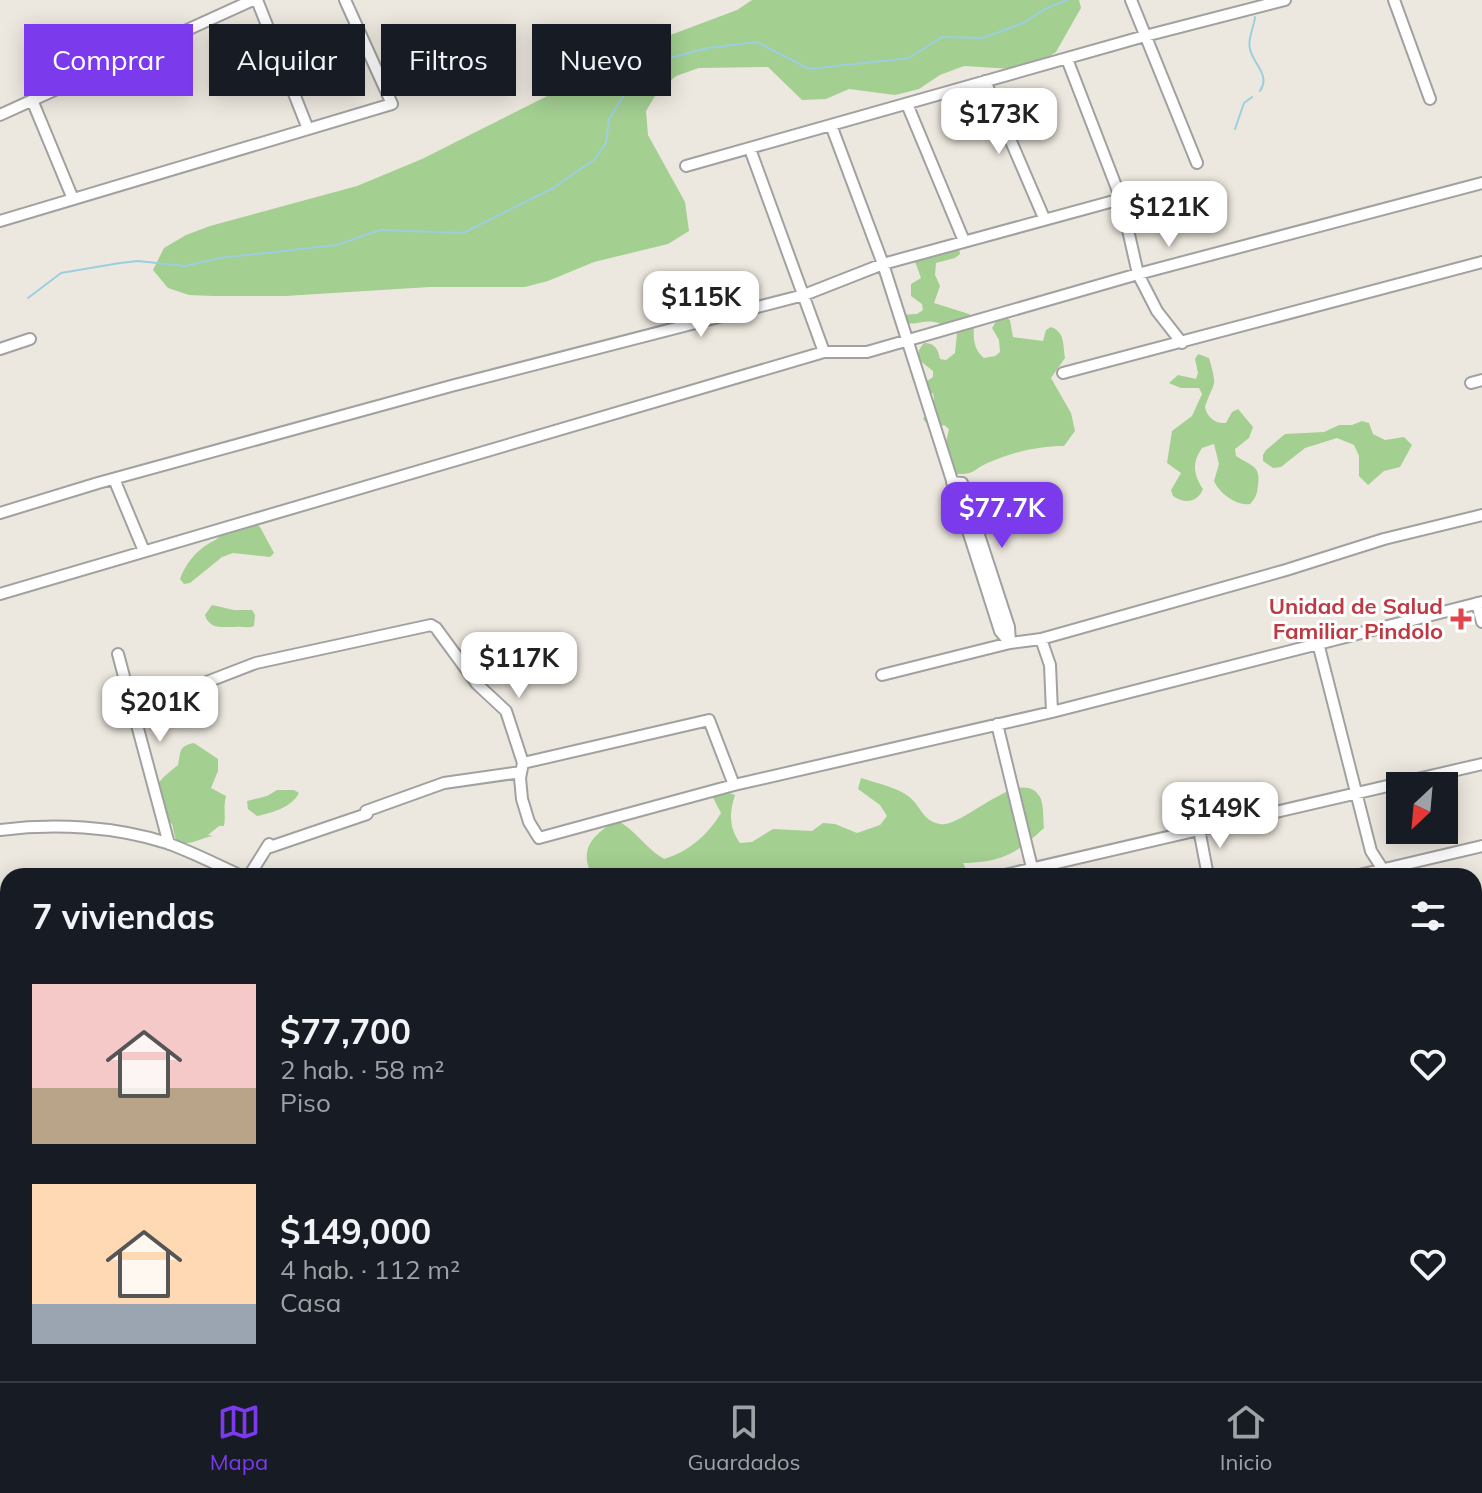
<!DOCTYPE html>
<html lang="es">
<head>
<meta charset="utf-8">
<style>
	:root { --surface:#171b24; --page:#242831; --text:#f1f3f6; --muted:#9ea1a6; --line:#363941; --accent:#7c3aed }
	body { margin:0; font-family:Mulish,sans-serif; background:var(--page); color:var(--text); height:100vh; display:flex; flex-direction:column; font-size:30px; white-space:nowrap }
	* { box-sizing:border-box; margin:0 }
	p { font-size:26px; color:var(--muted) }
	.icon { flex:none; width:44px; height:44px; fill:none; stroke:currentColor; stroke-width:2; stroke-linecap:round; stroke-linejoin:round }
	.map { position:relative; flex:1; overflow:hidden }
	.panel { position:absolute; left:0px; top:868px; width:1482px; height:514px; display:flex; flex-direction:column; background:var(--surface); border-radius:24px 24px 0 0; box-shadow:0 4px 20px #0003 }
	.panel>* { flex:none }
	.top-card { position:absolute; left:24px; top:24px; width:800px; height:72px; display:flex; gap:16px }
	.needle { width:52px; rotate:206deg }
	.controls { position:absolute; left:1386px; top:772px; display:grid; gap:16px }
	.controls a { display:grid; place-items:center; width:72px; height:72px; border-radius:0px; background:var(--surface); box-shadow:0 4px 20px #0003; font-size:40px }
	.price { position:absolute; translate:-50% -68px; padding:0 18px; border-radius:16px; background:#fff; color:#222; font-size:26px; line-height:52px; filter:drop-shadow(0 2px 4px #0008) }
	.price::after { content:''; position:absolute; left:50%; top:48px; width:24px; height:18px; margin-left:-12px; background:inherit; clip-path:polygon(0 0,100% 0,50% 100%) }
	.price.current { background:var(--accent); color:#fff }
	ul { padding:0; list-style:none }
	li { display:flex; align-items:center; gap:24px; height:200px; padding:0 32px }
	li span { display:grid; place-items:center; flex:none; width:224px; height:160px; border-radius:0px; color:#555 }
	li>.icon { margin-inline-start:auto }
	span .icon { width:96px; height:96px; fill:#fffc; stroke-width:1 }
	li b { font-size:34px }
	h2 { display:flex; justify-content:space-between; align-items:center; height:96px; padding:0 32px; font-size:34px }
	.tag { padding:0 28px; border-radius:0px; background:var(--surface); box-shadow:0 4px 20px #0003; font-size:28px; line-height:72px }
	.tag.current { background:var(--accent); color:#fff }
	.tab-bar { display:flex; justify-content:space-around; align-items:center; height:112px; border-top:2px solid var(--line); background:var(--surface); font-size:22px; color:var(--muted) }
	.tab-bar a { display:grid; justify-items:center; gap:4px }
	.tab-bar .current { color:var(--accent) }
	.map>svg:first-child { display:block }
	.forest { fill:#a3cf91 }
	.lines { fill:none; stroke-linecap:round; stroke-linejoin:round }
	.stream { stroke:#9ccfde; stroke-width:2 }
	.minor-casing { stroke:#a1a1a1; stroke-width:14 }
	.minor { stroke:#fff; stroke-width:10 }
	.health-dot { fill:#e0444e; stroke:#fff; stroke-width:3 }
	.labels { text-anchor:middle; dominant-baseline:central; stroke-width:6; stroke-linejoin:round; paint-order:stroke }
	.health-label { font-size:22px; font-weight:bold; fill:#be3a42; stroke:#fff; text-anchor:end }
</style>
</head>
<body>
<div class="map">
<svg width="1482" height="1381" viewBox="0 0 1482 1381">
	<rect width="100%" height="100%" fill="#ede8df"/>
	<!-- forest -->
	<path class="forest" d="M752,0h327l2,8 -25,44 -20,13 -24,4 -48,-3 -24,9 -21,14 -24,6 -46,-6 -23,10 -24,1 -34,-33 -69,1 -23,8 -18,15 -12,20 2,24 37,67 4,29 -21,13 -74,18 -46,19 -23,6h-95l-145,9h-72l-24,-1 -21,-7 -15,-18 11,-22 22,-13 24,-9 147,-40 65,-27 243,-122 72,-27z
		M959,248l1,6 -5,4 -19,5 -1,12 5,11 -6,17 35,11 5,5c0,14 -3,29 10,39l11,-2 5,-4 -1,-12 -7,-12 6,-10 7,-1 5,3 3,17 30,4 3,-11 5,-3c14,5 12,18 14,31l-14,20 20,35 4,18 -11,15c-24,0 -52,6 -74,16 -16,6 -14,13 -34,12l-3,-2 -8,-25 4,-18 -5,-4c-9,4 -15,2 -21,-6 6,-10 14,-12 10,-26l-12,2 -4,-7 16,-11v-6l-14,-11c-2,-8 0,-11 5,-17 11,0 14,6 16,16l6,1 9,-7 2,-19c-7,-6 -15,-11 -23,-12 -15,-3 -25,9 -35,-7l18,-1 6,-4 -1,-6 -11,-8v-12l10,-6 -7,-19z
		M1198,354l11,4c9,31 5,22 -4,49 2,10 10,17 21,16l6,-11 6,-3 15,18 -4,11 -14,11 1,7c15,10 25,9 22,29 -1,9 -2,13 -8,19 -14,2 -31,-11 -36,-23l5,-17 -5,-20 -12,4c-10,14 -9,26 1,41 -6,14 -18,15 -30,7l-2,-6 10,-17 -14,-10 5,-32 20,-15 10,-22 -3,-6h-18l-12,-5 9,-8 18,4 2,-6 -3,-14z
		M1362,421l7,2 4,11 12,6 19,-3 8,8 -12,22 -16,4 -16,14 -9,-9v-20l-5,-11 -17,-7 -32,10 -24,19 -8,1 -10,-7v-6l3,-5 19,-16 39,-2 15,-7h13z
		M256,524l4,3 14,26 -4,4 -37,-4 -11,4 -32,26 -6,1 -4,-5c5,-14 14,-26 28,-35 7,-4 10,-4 14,-12z
		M212,605l22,5h18l3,5 -1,11c-7,3 -12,0 -20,1 -13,0 -25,2 -29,-12z
		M194,743l24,16v12l-7,17 15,8c-3,11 0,20 -2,30h-5l-11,9 5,1c-14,2 -22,11 -37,5l-4,-17 -14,-13c-1,-31 -3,-27 20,-46 3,-13 0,-19 16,-22z
		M861,778c15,5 35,9 47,18 12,8 14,25 32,28 23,4 81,-60 100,-27 4,8 3,22 4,31 -28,26 -42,34 -81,35l6,13h-376c-16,-27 1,-41 23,-56 19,9 29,28 48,39 24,-7 44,-24 57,-46l-11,-21 14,-1 11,4c-6,18 -6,33 5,48l12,-1 21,-13 39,2 11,-8 12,1 22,9 23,-8 7,-9 -7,-11 -22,-16z
		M277,790h17l5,3c-7,14 -27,20 -42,23l-9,-7 -1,-8 20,-5z
		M46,1374h322l-35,7h-286z"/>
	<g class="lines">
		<!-- stream -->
		<path class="stream" d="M1255,17c-1,11 -8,22 -5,32 3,15 21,26 10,42
			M1235,129l9,-26 8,-6
			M28,298l33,-25 59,-10 18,-2 47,5 35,-8 117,-13 43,-15 83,3 90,-45 42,-29 11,-16 3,-24 17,-27 17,-21 14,-10 51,-13 49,-6 52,27 100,-11 33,-21 41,1 40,-15 24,-15 20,-8"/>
		<!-- minor casing -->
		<g class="minor-casing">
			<path id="minor" d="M257,0l51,129
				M1131,0l66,163
				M1394,0l36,99
				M1067,59l54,140 17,75 19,37 25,32
				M985,81l59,137
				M32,100l41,99
				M907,104l57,137
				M0,115l253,-115
				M831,125l52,139 117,367 10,12
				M750,149l74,203
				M686,166l459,-130 140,-36
				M0,221l392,-117 -47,-104
				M0,349l30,-10
				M1063,373l419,-111
				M1471,383l11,-3
				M114,479l30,72
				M952,482l10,1 47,144 1,16
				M0,513l98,-30 353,-97 353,-91 79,-31 238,-65
				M0,594l824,-242h43l271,-78 344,-91
				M1477,603l5,19
				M1041,639l245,-69 98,-31 98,-24
				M1318,643l53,208 16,25
				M118,654l51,190
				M882,675l128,-32 31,-4 9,26 2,47
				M173,695l83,-32 175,-38 5,3 41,56 29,27 17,52 -3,15 2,21 7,23 10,16 195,-53 318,-73 430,-110
				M997,724l37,152
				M523,763l186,-43 25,65
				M366,811l78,-28 77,-11
				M1199,829l9,47
				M0,830c54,-7 114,-4 167,13 25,9 49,21 74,33
				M270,847l97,-33
				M249,876l20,-32
				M1000,876l482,-112
				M1355,876l127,-30
				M0,923l8,-1
				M1474,974l8,-2
				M0,1014l8,-2
				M0,1024l8,27
				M1474,1096l8,-2
				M0,1110l8,-3
				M1474,1173l8,-2
				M0,1206l8,-2
				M0,1216l8,-2
				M1474,1250l8,-2
				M0,1319l8,-2
				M1474,1365l8,-2
				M545,1374l2,7
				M813,1374l2,7
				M1157,1374l2,7
				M1308,1374l2,7
				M374,1381l24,-7
				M681,1381l26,-7
				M963,1381l35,-7
				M1004,1381l4,-7
				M1416,1381l24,-7"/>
		</g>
		<!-- minor -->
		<use href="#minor" class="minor"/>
	</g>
	<!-- markers -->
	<path class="health-dot" d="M1457 607h8v8h8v8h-8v8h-8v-8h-8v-8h8z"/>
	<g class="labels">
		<!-- health labels -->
		<g class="health-label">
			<text x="1443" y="606">Unidad de Salud<tspan x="1443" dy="25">Familiar Pindolo</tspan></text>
		</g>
	</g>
</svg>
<div class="controls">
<a><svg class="needle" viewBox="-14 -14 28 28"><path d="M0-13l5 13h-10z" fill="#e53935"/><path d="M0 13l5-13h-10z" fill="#9ea1a6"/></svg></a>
</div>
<b class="price" style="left:999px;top:156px">$173K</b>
<b class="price" style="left:1169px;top:249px">$121K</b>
<b class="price" style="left:701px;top:339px">$115K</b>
<b class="price current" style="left:1002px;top:550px">$77.7K</b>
<b class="price" style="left:519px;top:700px">$117K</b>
<b class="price" style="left:160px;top:744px">$201K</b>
<b class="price" style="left:1220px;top:850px">$149K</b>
<div class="top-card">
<a class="tag current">Comprar</a>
<a class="tag">Alquilar</a>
<a class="tag">Filtros</a>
<a class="tag">Nuevo</a>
</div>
<section class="panel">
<h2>7 viviendas<svg class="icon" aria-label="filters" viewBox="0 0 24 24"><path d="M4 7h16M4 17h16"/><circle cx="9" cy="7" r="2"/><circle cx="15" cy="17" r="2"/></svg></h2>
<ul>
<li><span style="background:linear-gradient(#f6c9c9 65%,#b9a48a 0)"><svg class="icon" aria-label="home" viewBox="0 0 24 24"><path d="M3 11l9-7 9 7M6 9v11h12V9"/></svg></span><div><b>$77,700</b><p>2 hab. · 58 m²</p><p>Piso</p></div><svg class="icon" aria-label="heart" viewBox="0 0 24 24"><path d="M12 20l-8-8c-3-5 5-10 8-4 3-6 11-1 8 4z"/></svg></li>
<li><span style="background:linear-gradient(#ffd9b3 75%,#9aa5b1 0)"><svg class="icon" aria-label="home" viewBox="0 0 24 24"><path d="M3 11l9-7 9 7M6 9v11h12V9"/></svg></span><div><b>$149,000</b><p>4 hab. · 112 m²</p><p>Casa</p></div><svg class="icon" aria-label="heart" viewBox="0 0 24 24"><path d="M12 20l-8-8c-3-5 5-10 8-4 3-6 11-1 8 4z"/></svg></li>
</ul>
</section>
</div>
<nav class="tab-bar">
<a class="current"><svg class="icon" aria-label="map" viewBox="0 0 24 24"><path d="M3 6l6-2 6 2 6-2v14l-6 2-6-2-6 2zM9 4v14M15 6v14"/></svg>Mapa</a>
<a><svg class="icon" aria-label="saved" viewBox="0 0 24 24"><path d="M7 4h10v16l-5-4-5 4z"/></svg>Guardados</a>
<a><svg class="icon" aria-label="home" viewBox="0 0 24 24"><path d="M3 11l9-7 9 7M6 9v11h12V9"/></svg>Inicio</a>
</nav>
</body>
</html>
